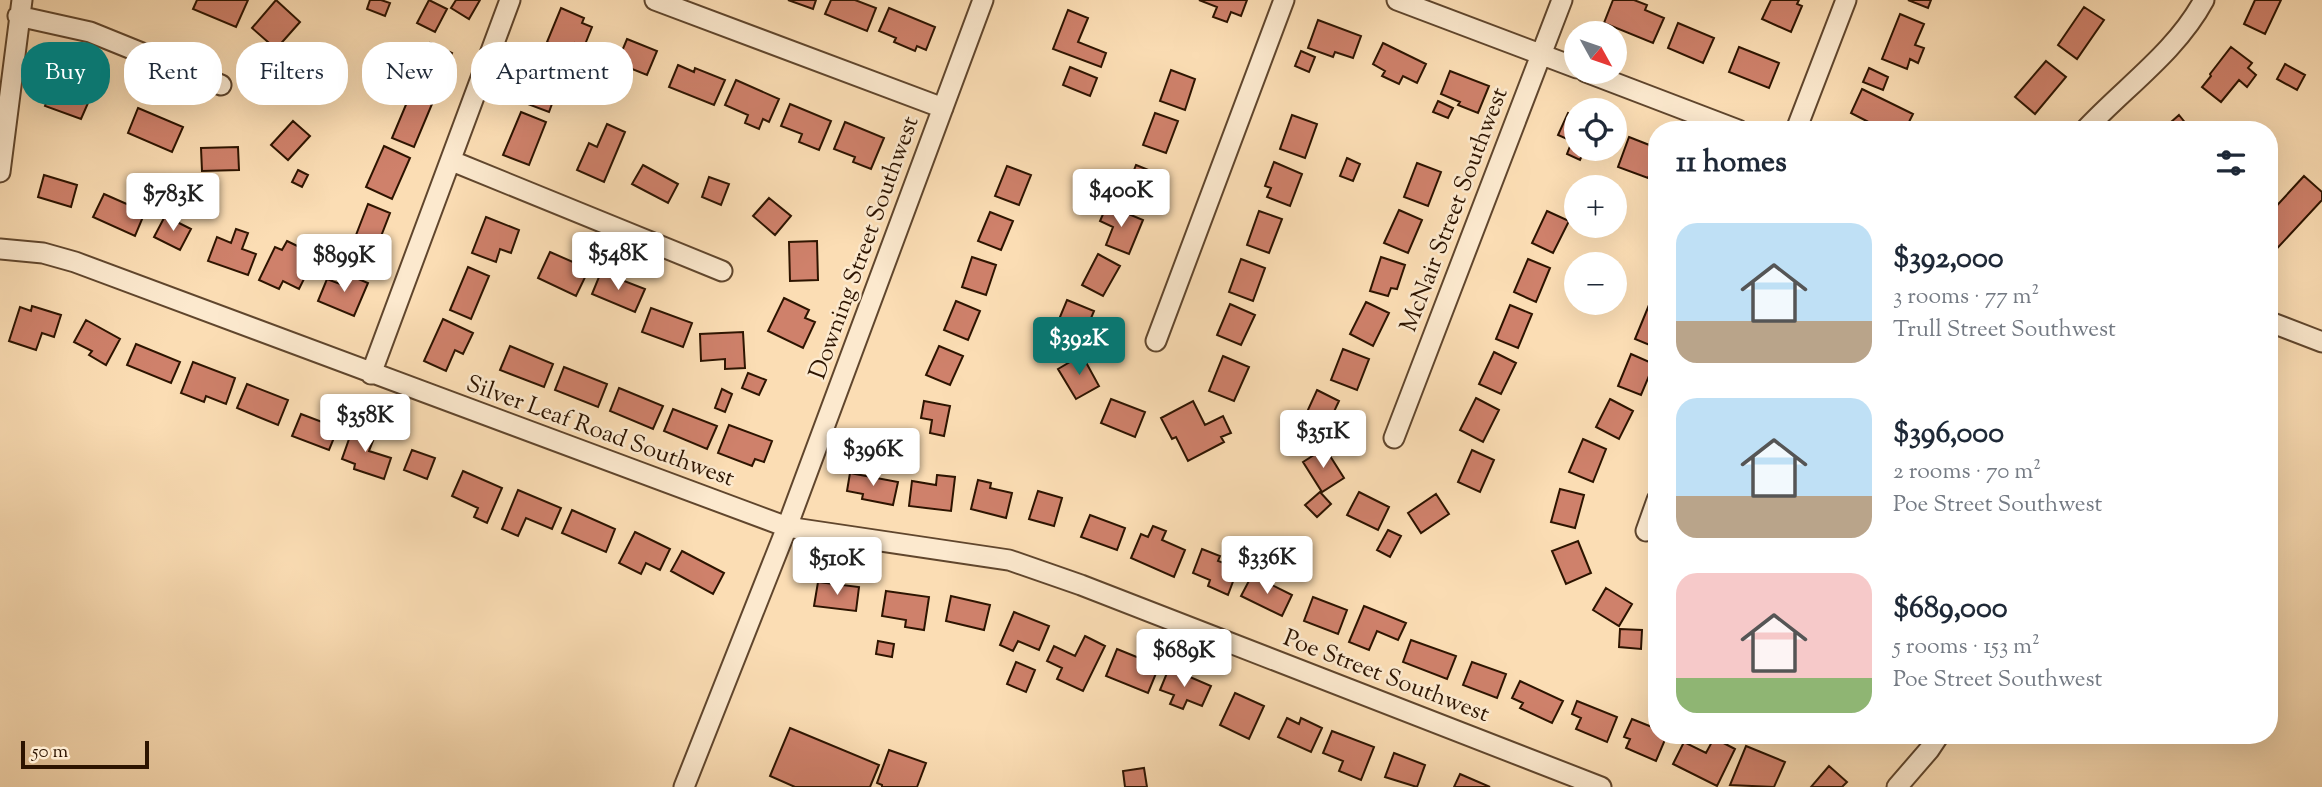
<!DOCTYPE html>
<html lang="en">
<head>
<meta charset="utf-8">
<style>
	:root { --surface:#fff; --page:#f2f2f3; --text:#1f2937; --muted:#747a83; --accent:#0f766e }
	body { margin:0; font-family:"Sorts Mill Goudy",serif; background:var(--page); color:var(--text); height:100vh; display:flex; flex-direction:column; font-size:26px; white-space:nowrap }
	* { box-sizing:border-box; margin:0 }
	p { font-size:23px; color:var(--muted) }
	.icon { flex:none; width:38px; height:38px; fill:none; stroke:currentColor; stroke-width:2; stroke-linecap:round; stroke-linejoin:round }
	.map { position:relative; flex:1; overflow:hidden }
	.sheet { position:absolute; left:1648px; top:121px; width:630px; height:623px; display:flex; flex-direction:column; background:var(--surface); border-radius:28px; box-shadow:0 7px 28px #0002 }
	.sheet>* { flex:none }
	.banner { position:absolute; left:21px; top:42px; width:665px; height:63px; display:flex; gap:14px }
	.needle { width:46px; rotate:130deg }
	.tools { position:absolute; left:1564px; top:21px; display:grid; gap:14px }
	.tools a { display:grid; place-items:center; width:63px; height:63px; border-radius:50%; background:var(--surface); box-shadow:0 7px 28px #0002; font-size:35px }
	.scale { position:absolute; left:21px; bottom:18px; width:128px; box-sizing:border-box; padding-left:7px; border:4px solid #2d1400; border-top:0; font-size:19px; line-height:24px; white-space:nowrap; color:#2d1400; -webkit-text-stroke:5px #fce9ce; paint-order:stroke }
	.price { position:absolute; translate:-50% -60px; padding:0 16px; border-radius:7px; background:#fff; color:#222; font-size:23px; line-height:46px; filter:drop-shadow(0 2px 4px #0008) }
	.price::after { content:''; position:absolute; left:50%; top:42px; width:21px; height:16px; margin-left:-10px; background:inherit; clip-path:polygon(0 0,100% 0,50% 100%) }
	.price.current { background:var(--accent); color:#fff }
	ul { padding:0; list-style:none }
	li { display:flex; align-items:center; gap:21px; height:175px; padding:0 28px }
	li span { display:grid; place-items:center; flex:none; width:196px; height:140px; border-radius:21px; color:#555 }
	li>.icon { margin-inline-start:auto }
	span .icon { width:84px; height:84px; fill:#fffc; stroke-width:1 }
	li b { font-size:30px }
	h2 { display:flex; justify-content:space-between; align-items:center; height:84px; padding:0 28px; font-size:30px }
	.tag { padding:0 24px; border-radius:28px; background:var(--surface); box-shadow:0 7px 28px #0002; font-size:24px; line-height:63px }
	.tag.current { background:var(--accent); color:#fff }
	.map>svg:first-child { display:block }
	.building { fill:#cf816b; stroke:#2d1400; stroke-width:2 }
	.lines { fill:none; stroke-linecap:round; stroke-linejoin:round }
	.minor-casing { stroke:#60462d; stroke-width:23 }
	.minor { stroke:#fce9ce; stroke-width:19 }
	.labels { text-anchor:middle; dominant-baseline:central; stroke-width:5; stroke-linejoin:round; paint-order:stroke }
	.street-label { font-size:24px; fill:#2d1400; stroke:#fce9ce }
</style>
</head>
<body>
<div class="map">
<svg width="2322" height="787" viewBox="0 0 2322 787">
	<rect width="100%" height="100%" fill="#fbddb4"/>
	<filter id="stains"><feTurbulence type="fractalNoise" baseFrequency=".00286" numOctaves="4"/><feColorMatrix values="0 0 0 0 .2 0 0 0 0 .09 0 0 0 0 .02 0 0 0 .5 -.17"/></filter>
	<radialGradient id="worn" r=".72"><stop offset=".6" stop-color="#630" stop-opacity="0"/><stop offset="1" stop-color="#630" stop-opacity=".3"/></radialGradient>
	<!-- building -->
	<path class="building" d="M197,0h51l-12,27 -43,-18z
		M276,0l24,22 -24,27 -24,-21z
		M370,0h11l9,3 -5,13 -18,-7z
		M429,0l18,9 -12,23 -18,-9z
		M456,0h24l-11,19 -18,-11z
		M788,0h28l-3,9z
		M831,0h24l21,8 -9,23 -42,-17z
		M1199,0h48l-6,16 -10,-4 -4,10 -14,-5 4,-10z
		M1613,0h21l13,5 -2,5 19,8 -11,25 -49,-20z
		M1771,0h28l-2,4 5,2 -11,26 -29,-13z
		M1908,0h23l-3,8z
		M2255,0h26l-16,34 -21,-10z
		M2084,7l20,13 -27,39 -19,-14z
		M561,8l23,10 -2,5 10,4 -8,20 -9,-4 -4,9 -24,-10z
		M889,8l46,19 -9,23 -9,-4 -2,5 -21,-9 2,-4 -17,-7z
		M1068,10l20,8 -10,24 28,11 -5,14 -48,-18z
		M1900,14l24,10 -9,21 9,3 -6,15 -8,-4 -3,10 -25,-10z
		M1318,20l43,16 -8,22 -18,-6 -2,5 -25,-9z
		M1678,23l36,15 -11,25 -35,-15z
		M627,39l30,12 -10,24 -30,-12z
		M430,43l22,10 -16,34 -22,-10z
		M1383,43l43,21 -9,19 -14,-7 -4,8 -17,-8 3,-5 -12,-7z
		M1739,47l40,16 -10,25 -40,-16z
		M2231,47l21,16 -4,5 8,7 -9,12 -8,-7 -18,22 -19,-15 9,-11 -1,-2z
		M1301,51l14,6 -6,15 -14,-6z
		M543,54l24,9 -18,49 -24,-9z
		M313,57l3,43 -24,2 -3,-43z
		M2046,61l20,16 -31,37 -20,-17z
		M2285,64l20,11 -8,15 -20,-11z
		M678,65l16,7 1,-4 30,12 -11,25 -45,-18z
		M1070,67l27,11 -7,18 -27,-11z
		M1869,68l19,9 -5,13 -20,-8z
		M1171,70l24,9 -10,31 -25,-9z
		M1450,71l39,15 -11,27 -20,-8 2,-3 -19,-8z
		M736,80l43,19 -10,23 -6,-3 -4,10 -14,-6 3,-8 -23,-10z
		M51,89l37,14 -7,16 -36,-13z
		M1862,89l51,25 -8,16h-21l-33,-17z
		M410,95l22,9 -18,43 -22,-9z
		M1438,101l15,7 -5,10 -15,-6z
		M790,104l41,17 -12,29 -20,-8 3,-8 -21,-8z
		M138,108l45,19 -11,25 -44,-19z
		M521,112l25,10 -17,43 -26,-10z
		M1155,113l23,8 -12,32 -23,-8z
		M1568,113l9,4v32h8l-5,11 -13,-6 5,-13 -14,-6z
		M1292,115l25,9 -12,34 -25,-9z
		M2179,115l12,15h-29z
		M293,121l17,15 -22,24 -17,-15z
		M845,122l39,16 -13,31 -18,-7 2,-5 -21,-8z
		M607,124l18,8 -21,50 -27,-12 12,-27 8,4z
		M1629,137l28,11v27l-6,-3 -3,6 -30,-11z
		M384,146l26,12 -18,41 -26,-12z
		M238,147l1,23 -37,1 -1,-23z
		M1347,158l13,6 -7,17 -13,-5z
		M1274,162l28,12 -12,32 -23,-9 4,-9 -6,-2z
		M1417,163l24,9 -13,34 -24,-9z
		M643,165l35,19 -10,19 -36,-19z
		M1136,165l25,10 -12,33 -26,-10z
		M1007,166l24,9 -12,30 -24,-9z
		M298,170l10,5 -6,12 -10,-5z
		M44,175l33,10 -6,22 -33,-10z
		M2304,176l18,16v8l-52,56v-43z
		M709,177l20,7 -8,21 -19,-8z
		M104,194l41,18 -10,24 -42,-19z
		M769,198l22,18 -16,19 -22,-19z
		M368,204l22,9 -17,44 -22,-9z
		M1107,205l36,15 -14,34 -23,-9 7,-18 -13,-6z
		M1399,210l23,10 -14,33 -24,-10z
		M1259,211l23,8 -13,34 -22,-8z
		M1547,211l22,10 -16,32 -21,-10z
		M990,212l23,9 -12,29 -23,-9z
		M165,216l26,13 -11,21 -26,-13z
		M486,217l33,13 -8,23 -11,-4 -4,13 -24,-9z
		M236,229l12,4 -6,16 14,5 -8,21 -40,-14 9,-24 14,6z
		M287,241l29,14 -17,34 -16,-8 -4,8 -20,-9 16,-33 7,3z
		M817,241l1,39 -28,1 -1,-39z
		M550,252l39,17 -13,27 -38,-18z
		M1098,254l22,12 -17,30 -21,-11z
		M972,257l24,8 -10,30 -24,-8z
		M1381,257l24,8 -8,24 -6,-1 -3,8 -18,-5z
		M1241,259l24,9 -12,33 -24,-9z
		M1528,259l22,9 -14,34 -22,-10z
		M468,267l21,9 -18,43 -21,-9z
		M601,272l44,17 -10,23 -43,-18z
		M344,273l24,10 -14,33 -36,-15 9,-22 13,5z
		M784,298l25,12 -4,8 10,4 -12,26 -35,-17z
		M1067,300l27,11 -12,29 -27,-11z
		M956,301l24,10 -12,29 -24,-10z
		M1366,302l23,11 -16,33 -23,-12z
		M1230,304l25,11 -14,30 -24,-10z
		M1510,305l22,9 -14,34 -22,-9z
		M1649,305l8,4v39l-22,-9z
		M32,306l29,9 -7,22 -12,-4 -6,17 -27,-9 11,-34 11,4z
		M651,308l41,15 -9,24 -41,-15z
		M443,319l30,14 -10,21 -8,-4 -9,21 -22,-10z
		M86,320l34,19 -14,26 -17,-10 3,-4 -18,-9z
		M743,332l2,36 -20,1v-10l-24,2 -1,-27z
		M136,344l44,18 -9,21 -44,-18z
		M510,346l43,18 -9,23 -44,-17z
		M939,346l24,10 -13,29 -24,-10z
		M1343,349l26,10 -12,31 -26,-10z
		M1494,352l22,11 -15,31 -22,-10z
		M1631,354l23,10 -13,31 -23,-9z
		M1082,355l17,31 -23,13 -18,-30z
		M1223,356l26,11 -15,34 -25,-10z
		M193,362l42,16 -9,26 -20,-8 -2,6 -23,-9z
		M564,367l43,17 -9,23 -43,-17z
		M748,373l18,7 -7,15 -17,-7z
		M247,384l41,16 -10,25 -41,-17z
		M619,388l44,18 -10,23 -43,-18z
		M722,389l10,5 -7,18 -10,-4z
		M1317,390l22,11 -15,32 -22,-10z
		M1476,398l23,12 -16,32 -23,-12z
		M1111,399l34,13 -10,25 -34,-14z
		M1610,399l23,12 -14,28 -23,-12z
		M924,401l26,5 -6,30 -14,-3 2,-13 -11,-2z
		M1193,401l12,24 18,-9 8,17 -10,4 3,5 -36,19 -12,-24 -4,2 -11,-21z
		M673,409l44,17 -10,23 -43,-18z
		M301,414l37,14 -9,22 -37,-14z
		M354,425l22,8 -7,18 22,7 -7,21 -30,-10 1,-5 -13,-5z
		M729,425l43,16 -8,21 -9,-3 -3,7 -34,-13z
		M1583,439l23,10 -13,33 -24,-10z
		M1325,448l19,30 -22,14 -19,-30z
		M412,450l23,8 -8,21 -23,-9z
		M1472,450l22,10 -14,32 -22,-10z
		M463,471l39,17 -15,35 -13,-6 4,-9 -26,-12z
		M850,473l48,9 -5,23 -31,-6 1,-5 -16,-3z
		M937,475l18,2 -4,34 -42,-5 3,-25 24,4z
		M978,480l13,3 -1,5 22,5 -6,25 -35,-9z
		M1560,489l24,6 -9,33 -24,-6z
		M518,490l43,18 -9,21 -26,-11 -8,18 -16,-7z
		M1038,491l24,7 -8,28 -25,-7z
		M1320,492l11,12 -14,13 -12,-12z
		M1359,492l30,15 -11,23 -31,-15z
		M1436,494l13,20 -28,19 -13,-20z
		M572,510l43,19 -9,23 -44,-19z
		M1090,515l35,13 -8,22 -36,-13z
		M1153,526l13,5 -4,9 23,10 -11,27 -43,-19 10,-24 7,3z
		M1388,530l13,6 -11,21 -13,-7z
		M635,532l35,17 -10,21 -14,-7 -5,11 -22,-11z
		M1578,541l13,32 -25,11 -14,-33z
		M1202,549l18,7 -2,5 20,7 -10,27 -20,-9 2,-6 -17,-7z
		M682,551l42,22 -11,21 -42,-23z
		M1252,575l40,20 -10,21 -41,-20z
		M818,582l41,5 -3,24 -42,-5z
		M1606,588l26,16 -13,22 -26,-16z
		M886,591l43,6 -5,33 -19,-3 1,-7 -24,-4z
		M951,596l39,9 -6,25 -38,-9z
		M1313,597l34,13 -9,24 -34,-13z
		M1364,606l42,17 -8,17 -21,-9 -8,19 -20,-8z
		M1014,612l35,14 -10,24 -21,-9 -5,10 -13,-6z
		M1620,629l22,1 -1,19 -22,-2z
		M1085,636l20,10 -22,45 -26,-12 5,-11 -15,-7 7,-15 21,10z
		M1411,640l45,16 -9,23 -44,-17z
		M878,641l16,3 -2,13 -16,-3z
		M1117,649l42,17 -11,27 -42,-17z
		M1016,662l19,8 -9,22 -19,-8z
		M1472,662l34,12 -9,24 -34,-13z
		M1169,668l42,18 -9,20 -15,-6 -4,9 -13,-5 4,-9 -14,-5z
		M1520,681l43,20 -11,22 -32,-15 3,-5 -11,-5z
		M1235,693l29,13 -15,33 -29,-14z
		M1577,701l40,16 -10,25 -31,-13 5,-11 -9,-4z
		M1287,718l12,6 2,-6 21,10 -11,24 -33,-15z
		M1632,719l25,10v6h10l-11,26 -30,-13 4,-9 -6,-2z
		M790,728l89,37 -9,22h-75l-25,-11z
		M1332,731l42,16 -13,33 -22,-9 4,-10 -20,-8z
		M1714,738l21,11 -18,37 -44,-22 11,-22 22,11z
		M1746,746l39,16 -11,25 -44,-2z
		M889,750l37,13 -9,24h-35v-2l-5,-2z
		M1394,753l31,12 -8,22 -32,-10z
		M1829,766l18,16 -5,5h-31z
		M1144,768l3,19h-22l-2,-16z
		M1460,774l30,13h-36z"/>
	<g class="lines">
		<!-- minor casing -->
		<g class="minor-casing">
			<path id="minor" d="M655,0l288,108
				M1397,0l180,68
				M18,16l72,16 131,53
				M1586,72l152,58
				M1796,130l50,-130
				M2085,130c40,-43 91,-78 119,-130
				M452,161l270,110
				M0,172l22,-172
				M0,249l43,4 32,9 712,265 222,33 72,25 520,202
				M2270,322l52,20
				M1156,341l128,-341
				M371,374l139,-374
				M1394,438l168,-438
				M1646,531l11,-31
				M684,787l103,-260 196,-527
				M1897,787l32,-37 10,-15"/>
		</g>
		<!-- minor -->
		<use href="#minor" class="minor"/>
	</g>
	<g class="labels">
		<!-- street labels -->
		<g class="street-label">
			<text transform="translate(1455 210) rotate(-69)">McNair Street Southwest</text>
			<text transform="translate(865 248) rotate(-70)">Downing Street Southwest</text>
			<text transform="translate(600 432) rotate(20)">Silver Leaf Road Southwest</text>
			<text transform="translate(1386 677) rotate(21)">Poe Street Southwest</text>
		</g>
	</g>
	<rect width="100%" height="100%" filter="url(#stains)"/>
	<rect width="100%" height="100%" fill="url(#worn)"/>
</svg>
<div class="tools">
<a><svg class="needle" viewBox="-14 -14 28 28"><path d="M0-13l5 13h-10z" fill="#e53935"/><path d="M0 13l5-13h-10z" fill="#747a83"/></svg></a>
<a><svg class="icon" aria-label="locate" viewBox="0 0 24 24"><circle cx="12" cy="12" r="6"/><path d="M12 2v4M12 18v4M2 12h4M18 12h4"/></svg></a>
<a>+</a>
<a>−</a>
</div>
<div class="scale">50 m</div>
<b class="price" style="left:1121px;top:229px">$400K</b>
<b class="price" style="left:173px;top:233px">$783K</b>
<b class="price" style="left:618px;top:292px">$548K</b>
<b class="price" style="left:344px;top:294px">$899K</b>
<b class="price current" style="left:1079px;top:377px">$392K</b>
<b class="price" style="left:365px;top:454px">$358K</b>
<b class="price" style="left:1323px;top:470px">$351K</b>
<b class="price" style="left:873px;top:488px">$396K</b>
<b class="price" style="left:1267px;top:596px">$336K</b>
<b class="price" style="left:837px;top:597px">$510K</b>
<b class="price" style="left:1184px;top:689px">$689K</b>
<div class="banner">
<a class="tag current">Buy</a>
<a class="tag">Rent</a>
<a class="tag">Filters</a>
<a class="tag">New</a>
<a class="tag">Apartment</a>
</div>
<section class="sheet">
<h2>11 homes<svg class="icon" aria-label="filters" viewBox="0 0 24 24"><path d="M4 7h16M4 17h16"/><circle cx="9" cy="7" r="2"/><circle cx="15" cy="17" r="2"/></svg></h2>
<ul>
<li><span style="background:linear-gradient(#bfe0f5 70%,#b9a48a 0)"><svg class="icon" aria-label="home" viewBox="0 0 24 24"><path d="M3 11l9-7 9 7M6 9v11h12V9"/></svg></span><div><b>$392,000</b><p>3 rooms · 77 m²</p><p>Trull Street Southwest</p></div></li>
<li><span style="background:linear-gradient(#bfe0f5 70%,#b9a48a 0)"><svg class="icon" aria-label="home" viewBox="0 0 24 24"><path d="M3 11l9-7 9 7M6 9v11h12V9"/></svg></span><div><b>$396,000</b><p>2 rooms · 70 m²</p><p>Poe Street Southwest</p></div></li>
<li><span style="background:linear-gradient(#f6c9c9 75%,#8fb573 0)"><svg class="icon" aria-label="home" viewBox="0 0 24 24"><path d="M3 11l9-7 9 7M6 9v11h12V9"/></svg></span><div><b>$689,000</b><p>5 rooms · 153 m²</p><p>Poe Street Southwest</p></div></li>
</ul>
</section>
</div>
</body>
</html>
